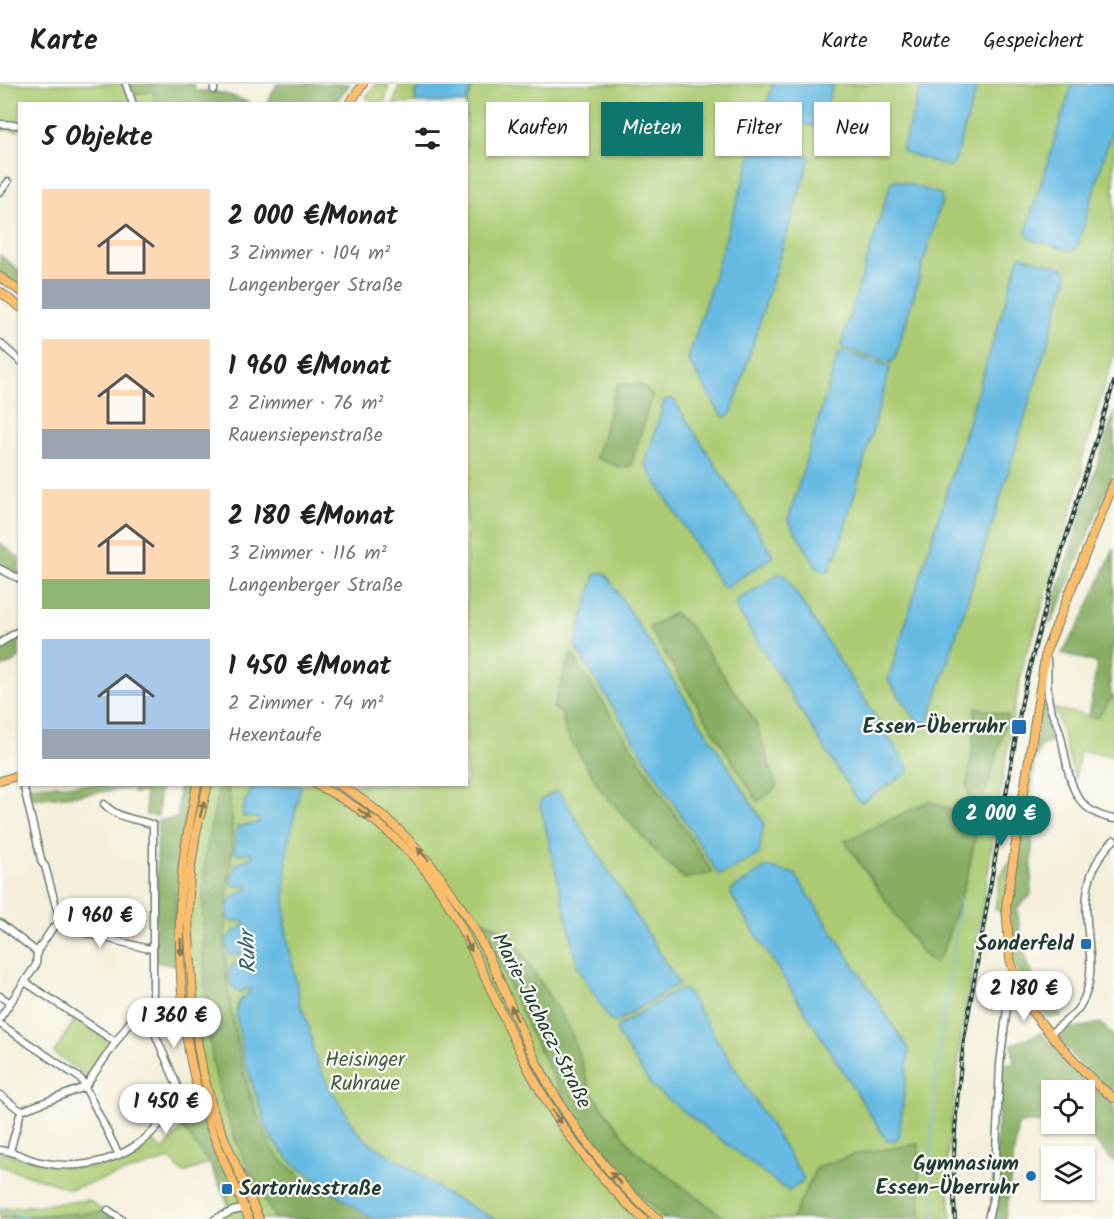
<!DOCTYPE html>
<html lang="de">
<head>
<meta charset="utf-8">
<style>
	:root { --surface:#fff; --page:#f2f2f2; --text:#202124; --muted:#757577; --line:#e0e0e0; --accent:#0f766e }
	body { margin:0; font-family:Kalam,sans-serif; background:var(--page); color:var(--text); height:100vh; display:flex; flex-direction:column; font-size:22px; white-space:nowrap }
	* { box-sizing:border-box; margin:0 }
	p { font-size:20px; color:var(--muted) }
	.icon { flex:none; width:33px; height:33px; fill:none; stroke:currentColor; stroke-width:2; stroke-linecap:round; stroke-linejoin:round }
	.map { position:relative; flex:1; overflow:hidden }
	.details { position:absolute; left:18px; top:18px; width:450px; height:684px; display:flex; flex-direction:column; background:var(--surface); border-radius:0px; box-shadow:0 2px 4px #0004 }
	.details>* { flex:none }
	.banner { position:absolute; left:486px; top:18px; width:537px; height:54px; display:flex; gap:12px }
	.controls { position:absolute; left:1041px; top:996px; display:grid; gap:12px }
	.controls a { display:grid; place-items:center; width:54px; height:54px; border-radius:0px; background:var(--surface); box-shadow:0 2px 4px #0004; font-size:30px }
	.price { position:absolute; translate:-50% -51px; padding:0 14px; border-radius:21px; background:#fff; color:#222; font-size:20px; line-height:39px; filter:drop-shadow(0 2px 3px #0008) }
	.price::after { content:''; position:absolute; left:50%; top:36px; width:18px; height:14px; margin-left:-9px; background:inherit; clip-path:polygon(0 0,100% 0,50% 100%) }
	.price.on { background:var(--accent); color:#fff }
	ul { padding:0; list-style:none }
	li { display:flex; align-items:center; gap:18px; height:150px; padding:0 24px }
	li span { display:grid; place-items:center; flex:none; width:168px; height:120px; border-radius:0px; color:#555 }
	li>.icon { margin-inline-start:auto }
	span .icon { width:72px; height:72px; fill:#fffc; stroke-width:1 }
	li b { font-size:26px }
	h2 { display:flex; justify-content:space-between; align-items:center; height:72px; padding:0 24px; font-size:26px }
	.tag { padding:0 21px; border-radius:0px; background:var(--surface); box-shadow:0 2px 4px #0004; font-size:21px; line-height:54px }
	.tag.on { background:var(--accent); color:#fff }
	header { display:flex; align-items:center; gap:36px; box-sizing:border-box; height:84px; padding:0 30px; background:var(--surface); border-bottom:2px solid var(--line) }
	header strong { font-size:28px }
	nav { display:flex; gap:33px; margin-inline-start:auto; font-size:21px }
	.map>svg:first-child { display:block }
	.green { fill:#abca72; stroke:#658453; stroke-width:1.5; fill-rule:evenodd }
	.forest { fill:#88ae64; stroke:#54764c; stroke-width:1.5 }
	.water { fill:#66bae2; stroke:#427c8b; stroke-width:1.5 }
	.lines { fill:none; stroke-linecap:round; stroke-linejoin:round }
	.stream { stroke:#66bae2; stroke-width:1.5 }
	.minor-casing { stroke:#6a7b6e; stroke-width:9 }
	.major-casing { stroke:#6a7b6e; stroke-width:10 }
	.minor { stroke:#fff; stroke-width:6 }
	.major { stroke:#fabe6d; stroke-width:8 }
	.rail-casing { stroke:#1f3d34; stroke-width:4 }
	.rail { stroke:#fdfcf7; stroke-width:1.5; stroke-dasharray:4.5; stroke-linecap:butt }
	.oneway { fill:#82774e }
	.poi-dot { fill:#1f6fb2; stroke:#fdfcf7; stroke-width:2 }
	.labels { text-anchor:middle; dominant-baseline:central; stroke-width:4.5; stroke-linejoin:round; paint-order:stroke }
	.poi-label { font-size:21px; font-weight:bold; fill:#1f3d34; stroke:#fdfcf7; text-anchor:end }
	.street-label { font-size:21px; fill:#1f3d34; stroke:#fdfcf7 }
	.park-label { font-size:21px; fill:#426044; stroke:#fdfcf7 }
	.water-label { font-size:22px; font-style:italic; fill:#346268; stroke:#fdfcf7 }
</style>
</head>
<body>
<header>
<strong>Karte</strong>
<nav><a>Karte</a><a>Route</a><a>Gespeichert</a></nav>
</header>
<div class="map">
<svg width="1114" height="1135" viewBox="0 0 1114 1135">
	<rect width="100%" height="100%" fill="#fdfcf7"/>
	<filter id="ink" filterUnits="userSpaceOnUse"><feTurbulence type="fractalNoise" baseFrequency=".0167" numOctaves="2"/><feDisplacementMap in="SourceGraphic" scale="12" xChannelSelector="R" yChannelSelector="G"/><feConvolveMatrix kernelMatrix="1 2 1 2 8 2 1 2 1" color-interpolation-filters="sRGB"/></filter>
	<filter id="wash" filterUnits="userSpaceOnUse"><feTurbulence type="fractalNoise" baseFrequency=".008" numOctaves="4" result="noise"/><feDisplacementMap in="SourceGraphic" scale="24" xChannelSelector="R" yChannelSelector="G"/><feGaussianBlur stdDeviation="1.35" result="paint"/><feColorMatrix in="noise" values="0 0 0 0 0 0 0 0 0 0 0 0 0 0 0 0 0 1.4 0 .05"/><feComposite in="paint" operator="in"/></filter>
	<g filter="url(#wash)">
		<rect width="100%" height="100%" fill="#f4efdb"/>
		<!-- green -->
		<path class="green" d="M0,0h125l6,17 -111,3 -1,27 -19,-2z
			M375,0h11l3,4 -5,15h-10l-8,-6z
			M400,0h38l-1,2 -13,-1 -9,7 1,11 -23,1z
			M474,0h299l-7,23 55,17 12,-40h281v271l-32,105v15l-50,165 -6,12 -13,63 -52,325 -14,121 4,58h-29l-3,-30v-44l-63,9 -39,13 -25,52h-66l-91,-68 -44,-59 -20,-61 -60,-96 -30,-16 49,113 44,84 67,81 25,22h-460l23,-13 -37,-131 -13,-88 -3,-71 8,-85 8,-46 274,-1v-677zM975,624l33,8 -28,96 -13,65 -25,76 -7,10 -13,-10 -77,-111 84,-41 22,9 19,-8 -3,-17 6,-37zM562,629l123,166 -23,-21 -60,-68 -36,-57z
			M153,6l3,13h-21l-3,-8z
			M1114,612v60l-34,-5 -5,28c-8,-24 -11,-48 -21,-70l44,8 8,-14z
			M1009,778l-5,51 -9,-4 5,-32z
			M75,935l37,24 -23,34 -35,-24z
			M183,1043l26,36 -25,10 -14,-14 -99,30 -71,-23v-14c19,4 55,16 73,16 28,0 55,-12 76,-30l14,12z
			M89,1116l15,12 -104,5v-8z"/>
		<!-- forest -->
		<path class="forest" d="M127,0h67l1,7c19,-2 37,4 55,12h-94l-3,-12 -21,4z
			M277,0h73l-15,19h-68z
			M0,171l19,15v21l-19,-16z
			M617,300l24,1 11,10 -21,71 -11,1 -24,-9z
			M1114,328v59l-55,136 -9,17 7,-32z
			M0,459l19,15v21l-19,-11z
			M1114,465c0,29 0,58 0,86 -2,22 -7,40 -2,62l-14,20h-9l8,-54 -35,-10 18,-29z
			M674,529l15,12 66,96 22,66 -19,15 -109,-174z
			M19,548v26l-7,5 -12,4v-23z
			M571,569l142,220 -28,6 -23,-21 -60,-67 -36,-58 -4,-20 -9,-5z
			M1042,614l12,41 -14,8 -6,16 -3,132 -14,13 5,39 16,41 24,28 -13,2c-25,-17 -35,-50 -38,-79 0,-12 1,-22 -3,-33z
			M975,623l33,9 -28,96 -13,65 -25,77 -7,9 -13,-10 -77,-112 84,-40 22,9 19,-8 -3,-17 6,-38z
			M34,701h126l-2,31 -12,-1 -1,-23 -12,1v-5l-55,7 -46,4 -4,-13z
			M178,701h13c-12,59 -20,120 -16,180l-20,-3 3,-141 20,-3z
			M223,701h4c12,48 0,100 -2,149 -2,53 21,182 54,223 8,10 21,18 31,26l6,-4 56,40h-97c-20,-35 -39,-73 -51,-112 -15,-46 -18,-95 -20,-144 -2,-35 -2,-69 1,-104 3,-24 10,-48 14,-72z
			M480,835l31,16 60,96 20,61 44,59 91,68h-60l-25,-22 -67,-81 -44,-84z
			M1068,938l6,7 26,-6 14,13v58l-36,-32 -21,-27z
			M1041,949l24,29 49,42v58l-36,-38h6v-34h-32l-1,31 -33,3 -13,95h-15l13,-155 11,-1 -2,-19z
			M185,1011l8,4 11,12 22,58 3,37 -20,-43 -37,-50 8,-7z
			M919,1060v45l3,30h-130l25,-52 39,-13z
			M104,1128l14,7h-118v-2z"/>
		<!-- water -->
		<path class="water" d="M437,0h35l-6,19h-50l-1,-11 9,-7 12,1z
			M773,0h60l-12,40 -6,3 -48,-15 -1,-5z
			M922,0h56l-24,79 -4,4 -47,-15 -1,-4z
			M1072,0h42v39l-37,125 -5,3 -43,-12 -3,-8z
			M758,55l51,16 1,3 -78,254 -5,5 -4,-1 -3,-3 -32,-53 68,-220z
			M895,96l46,14 1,6 -47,159 -4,4 -48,-15 -2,-4 50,-162z
			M1021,172l43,12 3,4v6l-65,215 -74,230h-10l-30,-43 131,-422z
			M842,267l47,15 1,3 -53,187 -3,-1 -4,15 -5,2 -8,-5 -29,-47 50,-166z
			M667,315h5l3,3 97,151 -1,5 -45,29h-4l-76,-121v-5l18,-59z
			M601,489l5,1 158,249 -5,31 -34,19 -7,1 -141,-224 -2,-5 20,-70z
			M779,490h5l125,195 -2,4 -45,29 -5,-2 -122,-194 3,-6z
			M253,701h48l-13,61 -3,34 1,50 14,73 10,27 3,20 12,29 32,52 14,13 40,24 32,24 52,27h-123l-81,-57 -19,-23 -6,-13 -23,-70 -7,-42 2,-11 14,-14 -4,-1 -8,4 -5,-1c-5,-6 -8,-17 -4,-25l14,-6 4,-6 -3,-1 -16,2 -2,-4 -2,-11 7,-8 13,-7 -2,-4h-15c-6,-20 3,-25 19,-32l-1,-3h-12l-5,-6 6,-16 14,-6 3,-3 -3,-3 -10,2 -6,-1 3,-26 21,-4 1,-3 -2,-2 -15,-2 3,-15 6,-10z
			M555,707l5,2 119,191 -63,38 -6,-1 -32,-54 -38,-163 1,-4z
			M766,783l29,7 114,176 -10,87 -3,3 -9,1 -156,-246 1,-5z
			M677,906h9l117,187v5l-15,9 -136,-104 -35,-54v-6z"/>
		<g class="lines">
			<!-- stream -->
			<path class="stream" d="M0,1124l26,11
				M935,1135c-13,-106 13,-216 25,-321"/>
		</g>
	</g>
	<g filter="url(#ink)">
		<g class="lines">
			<!-- minor casing -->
			<g class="minor-casing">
				<path id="minor" d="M126,0l7,20
					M214,6v-6
					M0,40l20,1
					M0,108l8,-10
					M0,259l20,18
					M0,485l20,10
					M0,559l20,-13
					M1047,576c1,13 -1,35 3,47 3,10 9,19 11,30 9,36 7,74 53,82
					M23,700l19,79 3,3 14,51v6
					M0,839l37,29
					M59,839l3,4 83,21 8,1
					M25,898l91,60
					M0,912l10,7
					M0,934l36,-53 1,-13 3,-5 12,-18 7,-6
					M0,940l81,55 38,76
					M1050,950c10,-9 24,-18 30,-28 31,-50 -23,-110 34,-166
					M0,1011l21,16
					M0,1066c15,1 26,9 40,12 43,10 89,-3 118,-36 10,-11 21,-21 21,-36l-26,-61v-204c-18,-7 -33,-5 -49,-21
					M10,1067l11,-40 64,-24 48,-70 5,-3 13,-2
					M108,1126l13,9
					M215,1135l18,-8 13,-3
					M988,1135l6,-25 6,-130 10,-80 5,-5"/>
			</g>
			<!-- major casing -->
			<g class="major-casing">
				<path id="major" d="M349,20l14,-20
					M0,193l20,14
					M0,208l20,15
					M1114,399l-68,168 -40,255 4,53 11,34 12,20 17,21 46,50 18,14
					M0,697l20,-6
					M197,700c-5,30 -13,60 -15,90 -5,60 -2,147 13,205 13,49 34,93 54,140
					M208,700l-12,49 -6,40 -2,46 7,110 8,44 11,41 45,105
					M315,700c56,27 108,72 138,128 28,52 50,107 77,160 29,55 67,105 113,147
					M338,700c68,40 114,100 149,169 19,38 33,79 53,116 30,56 69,108 118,150"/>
			</g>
			<!-- minor -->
			<use href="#minor" class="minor"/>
			<!-- major -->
			<use href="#major" class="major"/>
			<!-- rail casing -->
			<g class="rail-casing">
				<path id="rail" d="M955,1135c-4,-61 1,-119 9,-179l58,-339c24,-108 60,-213 92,-319"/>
			</g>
			<!-- rail -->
			<use href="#rail" class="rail"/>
		</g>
		<!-- one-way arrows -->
		<defs><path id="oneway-solid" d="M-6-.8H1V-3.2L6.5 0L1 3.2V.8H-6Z" transform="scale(1.5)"/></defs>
		<g class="oneway">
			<use href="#oneway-solid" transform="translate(202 725) rotate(-76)"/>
			<use href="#oneway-solid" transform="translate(365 730) rotate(36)"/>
			<use href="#oneway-solid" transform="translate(423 770) rotate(-131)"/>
			<use href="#oneway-solid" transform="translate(468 860) rotate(64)"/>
			<use href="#oneway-solid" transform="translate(181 863) rotate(88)"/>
			<use href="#oneway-solid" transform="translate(514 929) rotate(-115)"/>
			<use href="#oneway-solid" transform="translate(557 1033) rotate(56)"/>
			<use href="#oneway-solid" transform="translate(616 1094) rotate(-131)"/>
		</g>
	</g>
	<!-- markers -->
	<g class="poi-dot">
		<rect x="1011" y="635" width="16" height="16" rx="3"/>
		<rect x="1080" y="854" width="12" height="12" rx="3"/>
		<circle cx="1031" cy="1092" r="6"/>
		<rect x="221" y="1099" width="12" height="12" rx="3"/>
	</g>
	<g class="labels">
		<!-- poi labels -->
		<g class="poi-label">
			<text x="1006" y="643">Essen-Überruhr</text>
			<text x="1074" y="860">Sonderfeld</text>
			<text x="1019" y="1080">Gymnasium<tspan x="1019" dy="24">Essen-Überruhr</tspan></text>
			<text x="239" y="1105" text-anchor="start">Sartoriusstraße</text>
		</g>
		<!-- street labels -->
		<g class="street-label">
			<text transform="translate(541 937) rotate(63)">Marie-Juchacz-Straße</text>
		</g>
		<!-- park labels -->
		<g class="park-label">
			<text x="365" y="976">Heisinger<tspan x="365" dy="24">Ruhraue</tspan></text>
		</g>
		<!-- water labels -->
		<g class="water-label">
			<text transform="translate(249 868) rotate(-93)">Ruhr</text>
		</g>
	</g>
</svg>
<div class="controls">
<a><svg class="icon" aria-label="locate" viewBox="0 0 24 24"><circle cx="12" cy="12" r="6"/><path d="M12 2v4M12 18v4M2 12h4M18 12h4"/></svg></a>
<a><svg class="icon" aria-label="layers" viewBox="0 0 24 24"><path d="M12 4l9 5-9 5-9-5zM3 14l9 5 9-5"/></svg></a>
</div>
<b class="price on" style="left:1001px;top:763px">2 000 €</b>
<b class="price" style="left:100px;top:865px">1 960 €</b>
<b class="price" style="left:1024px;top:938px">2 180 €</b>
<b class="price" style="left:174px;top:965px">1 360 €</b>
<b class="price" style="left:166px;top:1051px">1 450 €</b>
<div class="banner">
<a class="tag">Kaufen</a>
<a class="tag on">Mieten</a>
<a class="tag">Filter</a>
<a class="tag">Neu</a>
</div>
<section class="details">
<h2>5 Objekte<svg class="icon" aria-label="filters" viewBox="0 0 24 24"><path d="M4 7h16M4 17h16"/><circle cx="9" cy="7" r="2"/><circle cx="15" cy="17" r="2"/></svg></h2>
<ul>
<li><span style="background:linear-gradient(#ffd9b3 75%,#9aa5b1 0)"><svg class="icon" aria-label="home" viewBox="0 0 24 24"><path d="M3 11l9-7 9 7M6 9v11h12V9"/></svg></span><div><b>2 000 €/Monat</b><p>3 Zimmer · 104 m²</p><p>Langenberger Straße</p></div></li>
<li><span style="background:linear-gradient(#ffd9b3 75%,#9aa5b1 0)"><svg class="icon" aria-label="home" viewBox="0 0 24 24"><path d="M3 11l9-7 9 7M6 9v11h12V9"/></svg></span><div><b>1 960 €/Monat</b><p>2 Zimmer · 76 m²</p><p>Rauensiepenstraße</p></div></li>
<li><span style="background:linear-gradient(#ffd9b3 75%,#8fb573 0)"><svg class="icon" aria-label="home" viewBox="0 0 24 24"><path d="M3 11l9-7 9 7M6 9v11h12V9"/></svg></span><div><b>2 180 €/Monat</b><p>3 Zimmer · 116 m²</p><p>Langenberger Straße</p></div></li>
<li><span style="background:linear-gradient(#a9c7e8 75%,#9aa5b1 0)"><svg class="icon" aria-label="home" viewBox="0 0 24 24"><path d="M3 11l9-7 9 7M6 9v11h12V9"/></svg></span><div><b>1 450 €/Monat</b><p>2 Zimmer · 74 m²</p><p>Hexentaufe</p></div></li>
</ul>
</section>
</div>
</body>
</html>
